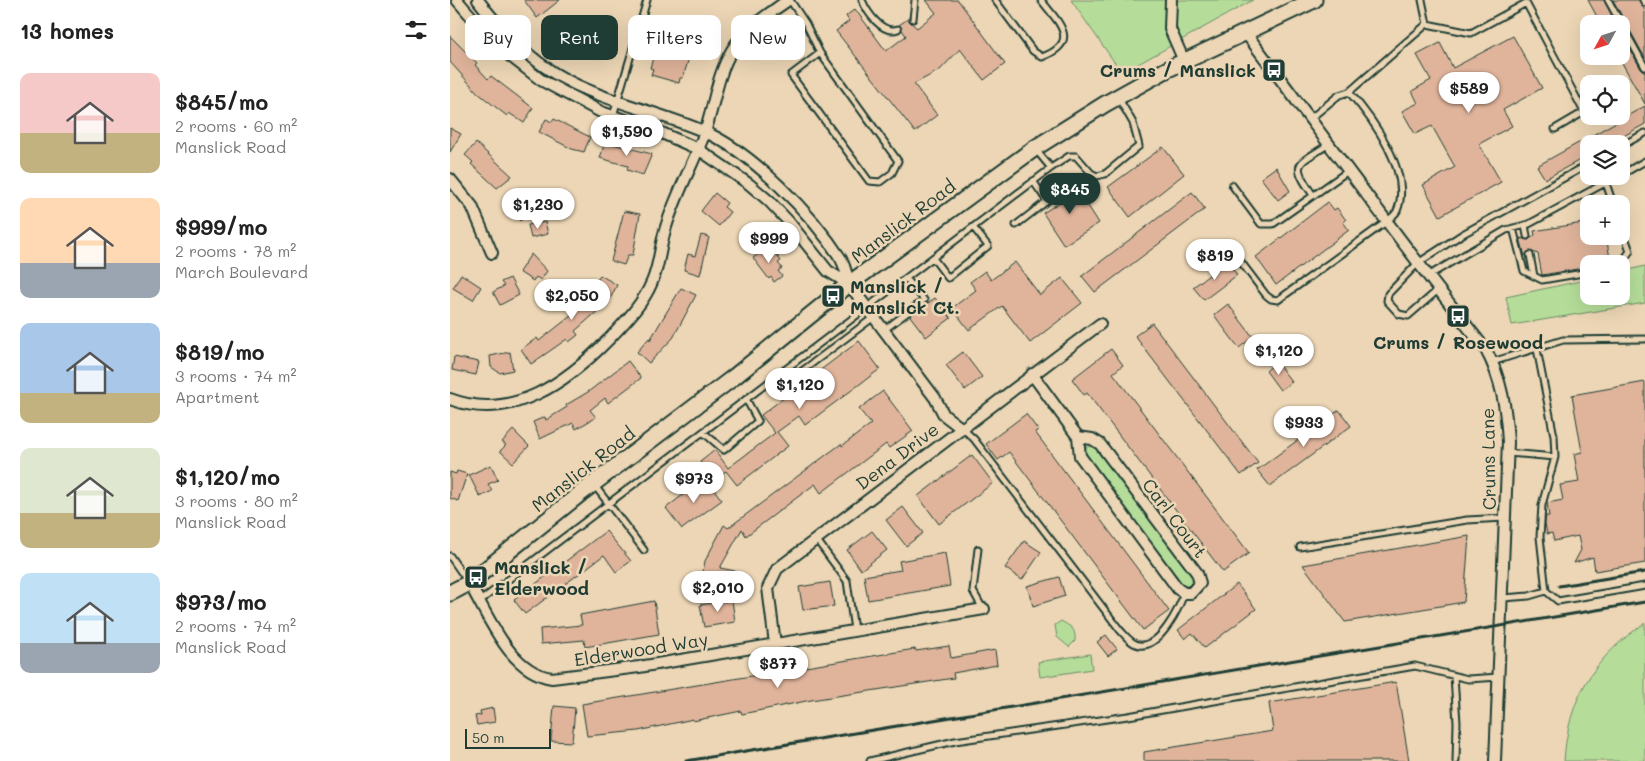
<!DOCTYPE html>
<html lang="en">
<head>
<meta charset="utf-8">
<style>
	:root { --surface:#fff; --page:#f6f6f6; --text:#222; --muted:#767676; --accent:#1f3d34 }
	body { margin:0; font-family:Mali,sans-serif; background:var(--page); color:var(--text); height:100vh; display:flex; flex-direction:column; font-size:19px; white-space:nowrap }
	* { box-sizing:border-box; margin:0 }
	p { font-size:16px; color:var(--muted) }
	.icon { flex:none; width:28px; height:28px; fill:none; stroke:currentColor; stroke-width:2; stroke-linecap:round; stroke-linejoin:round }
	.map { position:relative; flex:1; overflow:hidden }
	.details { display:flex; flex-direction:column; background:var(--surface); width:450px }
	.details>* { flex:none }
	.banner { position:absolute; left:15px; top:15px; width:475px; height:45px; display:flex; gap:10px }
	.needle { width:32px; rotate:230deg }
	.buttons { position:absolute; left:1130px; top:15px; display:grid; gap:10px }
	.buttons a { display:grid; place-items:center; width:50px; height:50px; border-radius:10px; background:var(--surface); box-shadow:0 5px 20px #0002; font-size:25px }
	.scale { position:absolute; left:15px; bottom:12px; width:86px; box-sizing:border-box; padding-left:5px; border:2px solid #1f3d34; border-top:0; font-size:14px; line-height:18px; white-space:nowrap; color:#1f3d34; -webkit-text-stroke:4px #ecd6b5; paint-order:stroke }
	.price { position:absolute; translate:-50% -42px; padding:0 11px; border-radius:18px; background:#fff; color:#222; font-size:16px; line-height:32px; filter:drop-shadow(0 1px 2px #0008) }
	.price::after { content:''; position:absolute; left:50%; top:30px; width:15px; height:11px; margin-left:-8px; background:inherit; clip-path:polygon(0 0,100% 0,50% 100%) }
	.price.selected { background:var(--accent); color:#fff }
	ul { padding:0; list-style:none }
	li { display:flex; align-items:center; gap:15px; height:125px; padding:0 20px }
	li span { display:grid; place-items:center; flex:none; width:140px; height:100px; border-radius:10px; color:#555 }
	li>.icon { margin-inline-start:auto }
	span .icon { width:60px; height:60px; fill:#fffc; stroke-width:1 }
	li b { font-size:21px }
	h2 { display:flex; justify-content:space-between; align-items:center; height:60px; padding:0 20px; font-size:21px }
	.tag { padding:0 18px; border-radius:10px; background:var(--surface); box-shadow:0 5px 20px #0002; font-size:18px; line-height:45px }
	.tag.selected { background:var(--accent); color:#fff }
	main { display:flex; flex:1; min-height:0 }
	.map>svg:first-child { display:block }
	.green { fill:#b5dd99; stroke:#6a8d66 }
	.building { fill:#e0b49b; stroke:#1f3d34 }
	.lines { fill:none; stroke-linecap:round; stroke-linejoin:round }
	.service-casing { stroke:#1f3d34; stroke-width:9 }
	.minor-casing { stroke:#1f3d34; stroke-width:14 }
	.secondary-casing { stroke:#1f3d34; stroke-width:19 }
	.service { stroke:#ecd6b5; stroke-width:5 }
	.minor { stroke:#ecd6b5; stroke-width:10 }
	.secondary { stroke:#ecd6b5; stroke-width:15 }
	.rail { stroke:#1f3d34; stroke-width:3 }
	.labels { text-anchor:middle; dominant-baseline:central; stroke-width:5; stroke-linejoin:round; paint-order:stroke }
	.poi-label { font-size:18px; font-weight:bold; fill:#1f3d34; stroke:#ecd6b5; text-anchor:start }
	.street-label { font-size:18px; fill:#1f3d34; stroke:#ecd6b5 }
</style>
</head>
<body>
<main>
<section class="details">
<h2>13 homes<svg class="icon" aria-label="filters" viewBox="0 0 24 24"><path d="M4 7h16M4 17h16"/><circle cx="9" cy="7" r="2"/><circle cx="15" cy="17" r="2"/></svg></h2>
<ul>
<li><span style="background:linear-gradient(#f6c9c9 60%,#c2b280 0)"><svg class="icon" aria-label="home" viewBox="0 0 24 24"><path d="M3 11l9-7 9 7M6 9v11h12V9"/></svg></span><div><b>$845/mo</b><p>2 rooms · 60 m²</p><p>Manslick Road</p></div></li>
<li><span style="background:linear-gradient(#ffd9b3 65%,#9aa5b1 0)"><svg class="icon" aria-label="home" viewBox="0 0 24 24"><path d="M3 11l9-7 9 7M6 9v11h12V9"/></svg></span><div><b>$999/mo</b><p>2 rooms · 78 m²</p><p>March Boulevard</p></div></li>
<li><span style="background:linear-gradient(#a9c7e8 70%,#c2b280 0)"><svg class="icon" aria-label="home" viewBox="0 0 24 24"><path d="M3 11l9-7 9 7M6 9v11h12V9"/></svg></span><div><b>$819/mo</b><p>3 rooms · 74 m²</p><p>Apartment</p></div></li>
<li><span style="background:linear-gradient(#dfe7d0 65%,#c2b280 0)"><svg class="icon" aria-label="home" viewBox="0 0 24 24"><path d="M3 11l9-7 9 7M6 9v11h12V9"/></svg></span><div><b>$1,120/mo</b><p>3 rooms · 80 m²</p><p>Manslick Road</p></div></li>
<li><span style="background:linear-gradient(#bfe0f5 70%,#9aa5b1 0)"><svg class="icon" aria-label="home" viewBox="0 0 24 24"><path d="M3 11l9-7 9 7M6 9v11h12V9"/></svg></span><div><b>$973/mo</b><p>2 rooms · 74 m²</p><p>Manslick Road</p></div></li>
</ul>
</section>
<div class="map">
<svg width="1195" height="761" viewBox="0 0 1195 761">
	<rect width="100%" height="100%" fill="#ecd6b5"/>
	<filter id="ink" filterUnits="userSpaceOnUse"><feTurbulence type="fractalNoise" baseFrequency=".02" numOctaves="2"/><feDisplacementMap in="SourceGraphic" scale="10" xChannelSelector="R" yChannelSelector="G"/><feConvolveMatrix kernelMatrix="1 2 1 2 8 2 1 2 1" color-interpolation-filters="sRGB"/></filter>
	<g filter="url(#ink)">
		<!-- green -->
		<path class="green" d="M621,0h182l-131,73z
			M1195,266v37l-133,22 -6,-28 83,-18v17h32v-24z
			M639,446l6,2 98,129 -2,8 -6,1 -4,-4 -95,-125 -1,-8z
			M611,621c10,6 15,7 14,20l-6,6 -12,-10 -2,-12z
			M1195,623v138h-81c4,-62 29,-103 81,-138z
			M640,654l2,15 -52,8 -2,-15z"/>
		<!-- building -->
		<path class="building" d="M74,0h36l-23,18z
			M476,0h32l47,64 -21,16 -24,-31 -20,21 -26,14 23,31 -22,17 -79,-101 13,-10 -3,-5 9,-7 31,42 20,-15 -7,-11 10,-7v3l8,7 19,-15z
			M1138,0h16l12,24h-15z
			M1163,0h26l4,7 2,4v47z
			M219,15l28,8 -2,7h2l-14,48h-3l-1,5 -28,-8 2,-6 -3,-1 14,-48 3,1z
			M1171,33l20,36 4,2v33l-24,-43z
			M0,36l27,27 -2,2 13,14 3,-3 42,32 -9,15 -15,-10 -2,3 -29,-23 -28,-31z
			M1063,36l29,52 -39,22 9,16 -33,18 22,38 -61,34 -17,-31 32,-18 -23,-41 -17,8 -13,-23 16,-8 -6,-12 19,-11 -14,-25 23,-12 13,25z
			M1195,106v18l-36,20h-20v11l-44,24 -8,-13z
			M96,119l6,3 2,-3 36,18 -6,15 -12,-3 -33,-17z
			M0,128l11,6 -11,18z
			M155,142l47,12 -9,21 -16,-5 1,-4 -28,-8z
			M26,143l36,33 -15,12 -26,-24 2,-2 -8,-7z
			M713,147l21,27 -54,43 -22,-30z
			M826,167l14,24 -12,9 -17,-22z
			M614,180l14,21 5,-3 16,25 -35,22 -21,-32 17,-11 -9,-13z
			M68,192l14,17 -12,12 -14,-18z
			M742,192l13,17 -110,83 -13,-16z
			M265,193l12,10 -3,4 6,5 -11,14 -18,-15z
			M878,202l6,8 3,-2 9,12 -3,2 6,8 -73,55 -20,-28z
			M174,211l16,3 -7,41h-5l-4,10 -13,-4z
			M95,222l3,12 -17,4 -3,-13z
			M1139,222v14h17l5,28h-22v3l-47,8 -4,-21 -8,-3 -5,5 -5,-18 8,2 7,-5 -1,-4z
			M251,235l8,2 -9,38 -16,-5 4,-16 7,2z
			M316,248l5,6 3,-2 7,9 -3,2 4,5 -4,3 4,5 -8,6 -3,-5 -2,2 -16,-21z
			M81,254l16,17 -6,9 -5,-3 -3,4 -14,-9z
			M565,262l25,33 22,-17 20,25 -52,40 -28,-37 -33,24 -17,-22 24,-18 -6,-8 15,-11 6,9z
			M777,262l10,13 -33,25 -11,-13z
			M11,274l20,13 -8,13 -20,-12z
			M150,275l17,10 -8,16 -34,30 3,4 -9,7 -2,-3 -36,25 -10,-15 16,-11 2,3 37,-29 -2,-3 17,-16z
			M60,278l9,17 -19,10 -7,-13 11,-6 -3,-4z
			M231,288l15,7 -23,43 -24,25 -12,-11 12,-14 1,2z
			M485,298l16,20 -25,19 -16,-21z
			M778,304l25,33 -14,11 -25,-33z
			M702,323l106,140 -17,12 -106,-139z
			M409,341l21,28 -75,56 -6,-9 -22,16 11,14 -51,39 -11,-14 -12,9 -14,-18 15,-12 13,18 47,-35 -14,-18z
			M661,349l12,16 -10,8 136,180 -26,19 -136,-179 -3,2 -12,-16z
			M60,352l3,18 -13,3 -9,-6 -1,-11z
			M513,352l19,25 -17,13 -19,-25z
			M4,357l25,5 -3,13 -24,-5z
			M178,361l13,17 -33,25 -3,-5 -15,12 6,7 -20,12 -3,-6 -33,16 -7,-17 12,-5 1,3 21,-13 -1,-2 22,-13z
			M826,362l16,20 -12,8 -14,-19z
			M1195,382v181l-50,8 -2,-14 -19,6 7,-13 -3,-14 -24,5 -2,-8 -5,1 -2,-11 1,-7h3l-2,-13 16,-3 -3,-15 19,-3 -5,-28 8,-2 -10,-57z
			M433,391l30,40 -24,17 -3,-4 -65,49 -6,-9 -69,52 -4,-7 -22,39 15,3 -4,22 -31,-6 5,-26 19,-36 4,3 113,-84 1,2 29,-22 -12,-15z
			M889,410l12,16 -81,60 -13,-16z
			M576,414l12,16 -3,2 134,179 -26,19 -134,-178 -11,8 -12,-16z
			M63,430l16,16 -16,17 -13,-12 6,-6 -4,-3z
			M522,455l21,28 -54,41 -21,-28z
			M41,465l7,15 -10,4 4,7 -12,6 -11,-22z
			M7,471l10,3 -9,27 -8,-3v-26l6,2z
			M255,478l17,22 -40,29 -16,-21z
			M453,507l20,26 -17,13 -20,-26z
			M156,531l25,30 -15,11 -12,-17 -79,59 -11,-14z
			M422,531l15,19 -26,20 -14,-20z
			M1019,536l-5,66 -119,20 -42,-57z
			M574,541l17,11 -19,28 -17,-12z
			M495,553l5,33 -82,14 -4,-24 37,-6 -2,-9z
			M609,577l6,19 -32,10 -6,-20z
			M380,582l4,24 -31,4 -4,-23z
			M787,584l19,25 -51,39 -13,-15 -7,6 -7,-9z
			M282,600l3,22 -31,5 -4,-22z
			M204,601l5,33 -74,13 -1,-7 -43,4 -1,-15 42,-4 -2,-10z
			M656,635l11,14 -9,7 -11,-14z
			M499,646l2,12 44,-8 2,15 -44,8 1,5 -143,22 -69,14 -1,-3 -48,10v-2l-55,12 -51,5 -5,-32 333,-55 1,2z
			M946,682l13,79h-265v-9l129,-21 -4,-28z
			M104,706l21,2 -3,34 -21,-1z
			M43,708l2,14 -18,3 -2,-9 6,-1 -1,-4z"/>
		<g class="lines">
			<!-- service casing -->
			<g class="service-casing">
				<path id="service" d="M340,0l16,24 14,29 78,108 -6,12 -12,9 -11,-1 -78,-106 29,-22
					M412,0c5,12 20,35 36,29
					M545,0l38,51 9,6c39,-15 17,-34 -1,-57
					M972,0l5,24 44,9 55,-30 58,109 -29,17
					M1158,0l37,67
					M1193,0l2,3
					M463,19l2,-19
					M899,92l78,-68
					M163,116l34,-116
					M1171,146l24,-13
					M586,150l15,18 18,-12h7l15,17 6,3 8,-2 34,-28 -6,-23 -15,-26
					M1171,175l24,-14
					M1156,183l7,21
					M782,185l29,39h12l75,-53
					M863,195c-24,-34 -15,-30 16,-51
					M566,225l31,-24 -14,-20
					M1075,225l2,11
					M1063,228l11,43 18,9 47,-8
					M1080,255l4,21
					M483,258l15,20 40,-32 -15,-19
					M791,262l25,33 5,4 7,1 108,-78c3,-3 9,-7 11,-11 16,-38 -25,-93 -48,-119l-10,3 -28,23
					M1171,264l9,-13 -9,-25
					M978,276l78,-46 23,-6 89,-48
					M988,290l-30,26 -9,-2 -12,-13 1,-7 30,-31 43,-28 128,-71
					M434,330l40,-30 -18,-22
					M1042,362l71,-22 82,-1
					M321,380l7,9 96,-72
					M512,428l12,11 146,191c5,5 11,14 19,15 21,3 40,-36 45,-52
					M253,432l21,18 34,-29 -12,-22
					M1058,453l47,4 -1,-21 -17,-87
					M1105,457l-13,48 -2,32 6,54 12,10 87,-15
					M145,486l49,64
					M366,539l31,42 7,49
					M850,547l167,-27 38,-2
					M528,549l-5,42 10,18
					M0,556l18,26
					M1053,598l26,-2 17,-5
					M30,601l571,-433
					M1004,676l3,47 -1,38
					M420,761l85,-20 173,-25 287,-50 53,13 31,-2"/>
			</g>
			<!-- minor casing -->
			<g class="minor-casing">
				<path id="minor" d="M7,0l39,45 45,35 60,32 54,18 43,19 51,35 20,17 20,21 39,49 21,13 86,114 9,17 17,13
					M28,0c21,28 46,54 76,73 46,28 100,37 149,58 49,21 109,83 138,128 4,7 6,17 8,25
					M721,0l-1,29 14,32
					M795,32c80,106 158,214 241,318 16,30 20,58 22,92l-13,319
					M0,179l22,27 20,47
					M582,374l46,63 2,19 98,133 6,4h7l9,-10 -3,-10 -97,-129 -8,-5 -14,-2
					M0,399c62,24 118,-18 159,-60 17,-18 34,-35 43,-57 8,-18 8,-37 14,-55 10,-33 27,-62 39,-95 9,-26 12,-57 27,-82 12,-21 37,-36 56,-50
					M19,583c20,33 40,89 83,95l87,-11 345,-58
					M325,644l-7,-56 9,-19 323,-245"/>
			</g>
			<!-- secondary casing -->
			<g class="secondary-casing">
				<path id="secondary" d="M0,593l19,-10 112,-90 153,-116 115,-93 186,-136 70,-44 61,-34 148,-70"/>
			</g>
			<!-- service -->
			<use href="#service" class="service"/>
			<!-- minor -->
			<use href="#minor" class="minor"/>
			<!-- secondary -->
			<use href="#secondary" class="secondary"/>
			<!-- rail -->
			<path class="rail" d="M1109,586l86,-14
				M236,761l959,-159"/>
		</g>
	</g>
	<!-- icons -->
	<defs>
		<g id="bus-square" transform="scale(1.25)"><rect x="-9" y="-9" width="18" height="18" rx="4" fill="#1f3d34" stroke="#ecd6b5"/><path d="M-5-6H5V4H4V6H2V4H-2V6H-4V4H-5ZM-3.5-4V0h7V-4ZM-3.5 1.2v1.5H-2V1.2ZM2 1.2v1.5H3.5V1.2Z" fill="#fff"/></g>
	</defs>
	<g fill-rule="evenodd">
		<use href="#bus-square" x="824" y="70"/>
		<use href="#bus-square" x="383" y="296"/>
		<use href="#bus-square" x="1008" y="316"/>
		<use href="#bus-square" x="26" y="577"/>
	</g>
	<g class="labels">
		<!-- poi labels -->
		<g class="poi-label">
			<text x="806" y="70" text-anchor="end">Crums / Manslick</text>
			<text x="400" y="286">Manslick /<tspan x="400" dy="21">Manslick Ct.</tspan></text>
			<text x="1008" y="342" text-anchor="middle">Crums / Rosewood</text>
			<text x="44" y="567">Manslick /<tspan x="44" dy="21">Elderwood</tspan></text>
		</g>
		<!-- street labels -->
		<g class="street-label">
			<text transform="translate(453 221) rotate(-37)">Manslick Road</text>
			<text transform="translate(447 456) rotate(-37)">Dena Drive</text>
			<text transform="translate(1038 459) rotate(-91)">Crums Lane</text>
			<text transform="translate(133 469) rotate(-38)">Manslick Road</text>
			<text transform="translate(725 518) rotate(53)">Carl Court</text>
			<text transform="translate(191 649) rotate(-9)">Elderwood Way</text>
		</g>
	</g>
</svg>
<div class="buttons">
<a><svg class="needle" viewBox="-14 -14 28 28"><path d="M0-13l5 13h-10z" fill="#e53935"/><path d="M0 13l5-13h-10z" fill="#767676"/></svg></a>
<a><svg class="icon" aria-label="locate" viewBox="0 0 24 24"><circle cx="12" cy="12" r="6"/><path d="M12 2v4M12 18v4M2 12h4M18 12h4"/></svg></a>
<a><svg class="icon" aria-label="layers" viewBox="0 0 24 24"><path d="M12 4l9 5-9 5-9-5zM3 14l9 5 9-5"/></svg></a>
<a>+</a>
<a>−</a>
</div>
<div class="scale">50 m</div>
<b class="price" style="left:1019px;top:114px">$589</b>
<b class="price" style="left:177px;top:157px">$1,590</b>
<b class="price selected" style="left:620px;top:215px">$845</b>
<b class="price" style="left:88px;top:230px">$1,230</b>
<b class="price" style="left:319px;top:264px">$999</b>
<b class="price" style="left:765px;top:281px">$819</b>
<b class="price" style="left:122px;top:321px">$2,050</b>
<b class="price" style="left:829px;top:376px">$1,120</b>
<b class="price" style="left:350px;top:410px">$1,120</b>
<b class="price" style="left:854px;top:448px">$933</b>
<b class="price" style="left:244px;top:504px">$973</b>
<b class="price" style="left:268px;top:613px">$2,010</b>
<b class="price" style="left:328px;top:689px">$877</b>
<div class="banner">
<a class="tag">Buy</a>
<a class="tag selected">Rent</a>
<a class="tag">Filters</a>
<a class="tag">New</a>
</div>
</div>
</main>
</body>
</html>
